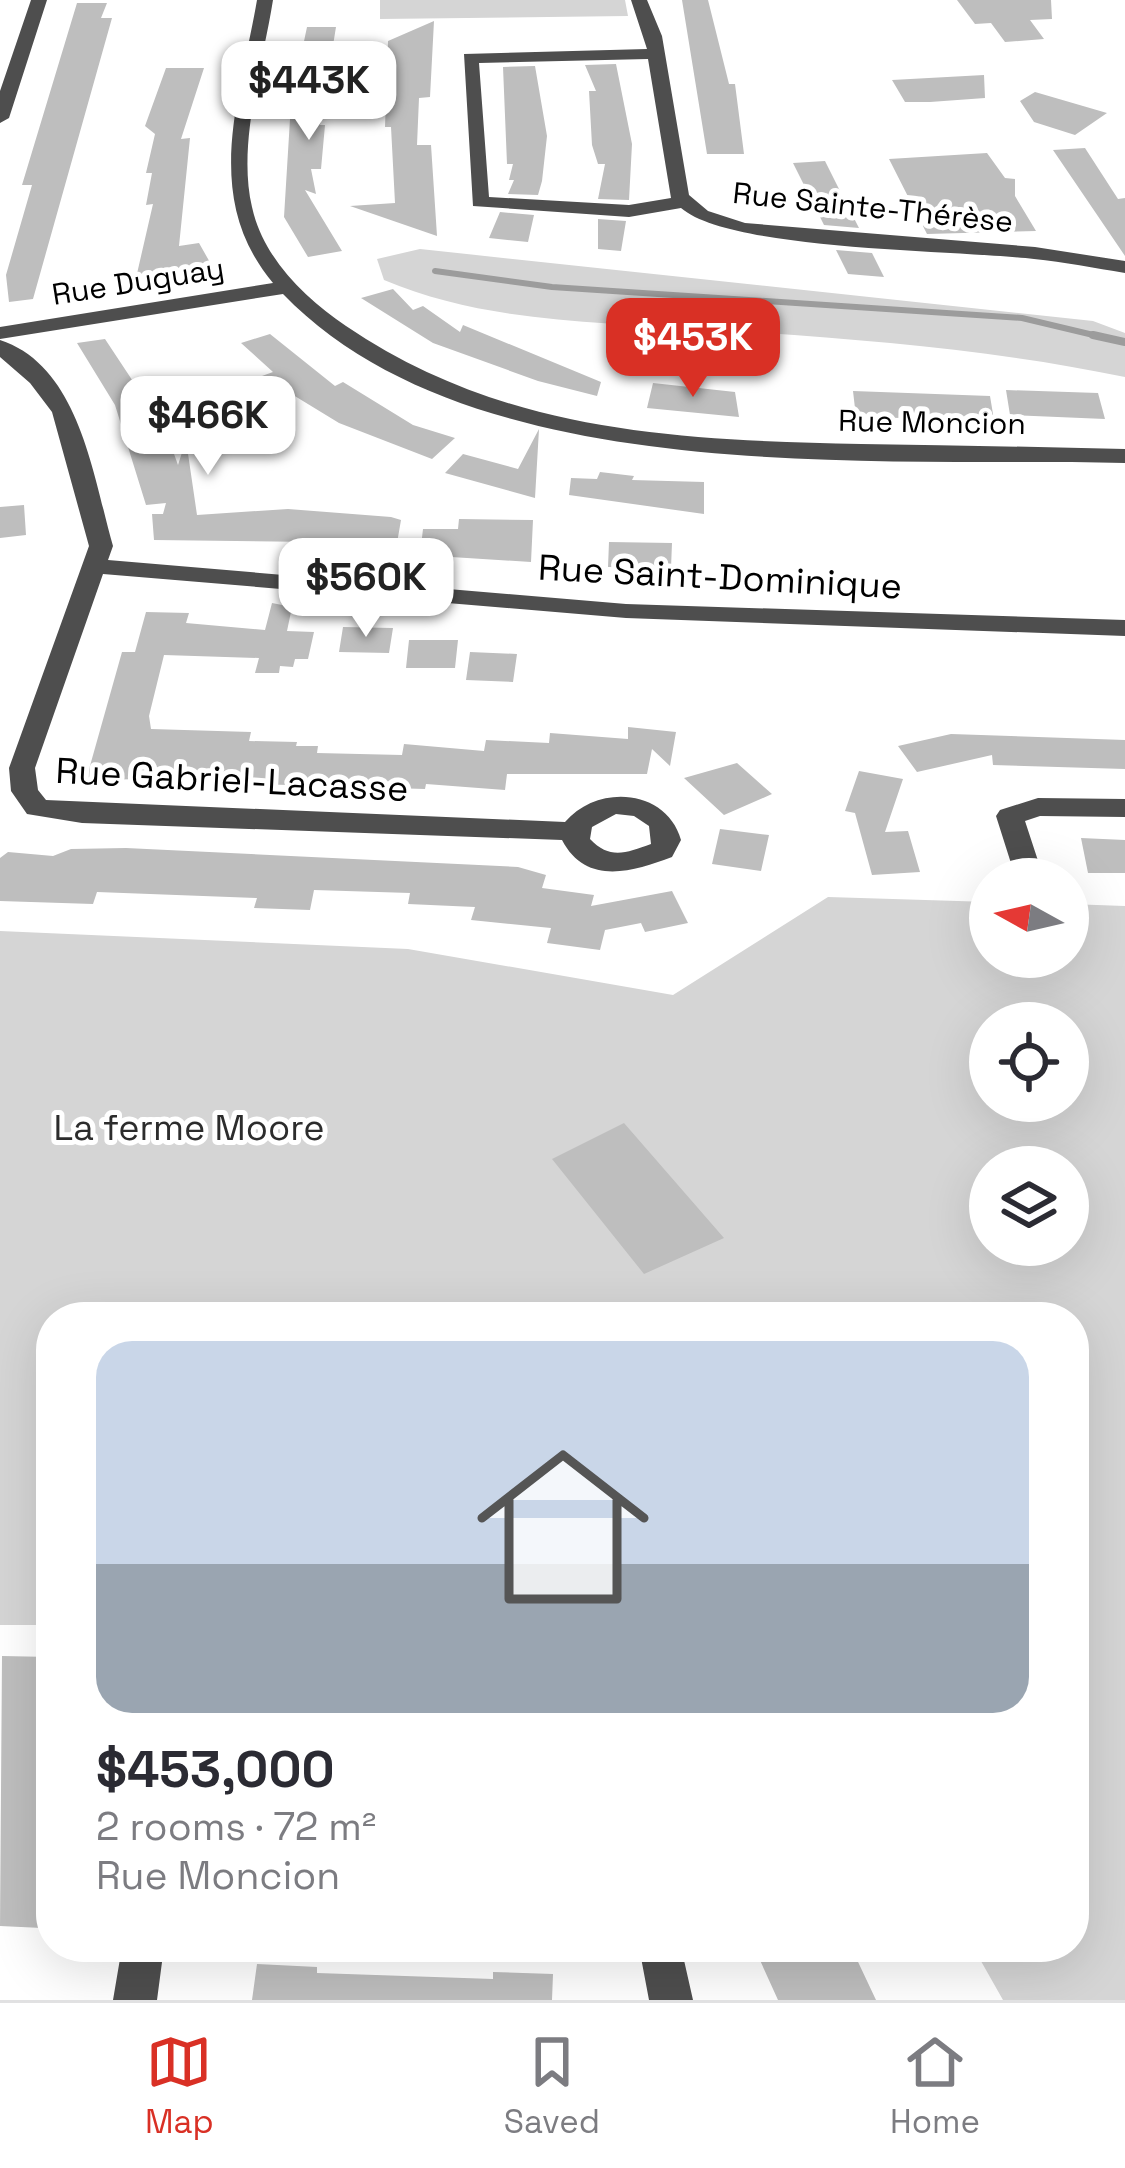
<!DOCTYPE html>
<html lang="en">
<head>
<meta charset="utf-8">
<style>
	:root { --surface:#fff; --page:#f7f7f7; --text:#2b2b33; --muted:#7c7c81; --line:#e1e1e2; --accent:#d93025 }
	body { margin:0; font-family:"Space Grotesk",sans-serif; background:var(--page); color:var(--text); height:100vh; display:flex; flex-direction:column; font-size:45px; white-space:nowrap }
	* { box-sizing:border-box; margin:0 }
	p { font-size:39px; color:var(--muted) }
	.icon { flex:none; width:66px; height:66px; fill:none; stroke:currentColor; stroke-width:2; stroke-linecap:round; stroke-linejoin:round }
	.map { position:relative; flex:1; overflow:hidden }
	.panel { position:absolute; left:36px; top:1302px; width:1053px; height:660px; display:flex; flex-direction:column; background:var(--surface); border-radius:48px; box-shadow:0 12px 48px #0002 }
	.panel>* { flex:none }
	.needle { width:78px; rotate:278deg }
	.fabs { position:absolute; left:969px; top:858px; display:grid; gap:24px }
	.fabs a { display:grid; place-items:center; width:120px; height:120px; border-radius:50%; background:var(--surface); box-shadow:0 12px 48px #0002; font-size:60px }
	.price { position:absolute; translate:-50% -102px; padding:0 27px; border-radius:24px; background:#fff; color:#222; font-size:39px; line-height:78px; filter:drop-shadow(0 3px 6px #0008) }
	.price::after { content:''; position:absolute; left:50%; top:72px; width:36px; height:27px; margin-left:-18px; background:inherit; clip-path:polygon(0 0,100% 0,50% 100%) }
	.price.selected { background:var(--accent); color:#fff }
	ul { padding:0; list-style:none }
	li { display:grid; align-content:center; gap:24px; height:636px; padding:0 60px }
	li+li { border-top:3px solid var(--line) }
	li span { display:grid; place-items:center; height:372px; border-radius:36px; color:#555 }
	li>.icon { margin-inline-start:auto }
	span .icon { width:216px; height:216px; fill:#fffc; stroke-width:1 }
	li b { font-size:51px }
	.menu { display:flex; justify-content:space-around; align-items:center; height:168px; border-top:3px solid var(--line); background:var(--surface); font-size:33px; color:var(--muted) }
	.menu a { display:grid; justify-items:center; gap:6px }
	.menu .selected { color:var(--accent) }
	.map>svg:first-child { display:block }
	.green { fill:#d5d5d5; fill-rule:evenodd }
	.lines { fill:none; stroke-linecap:round; stroke-linejoin:round }
	.stream-far1 { stroke:#9c9c9c; stroke-width:6 }
	.stream { stroke:#9c9c9c; stroke-width:8 }
	.building { fill:#bebebe }
	.minor { fill:#4e4e4e; fill-rule:evenodd }
	.labels { text-anchor:middle; dominant-baseline:central; stroke-width:10; stroke-linejoin:round; paint-order:stroke }
	.far-street-label { font-size:30px; fill:#000; stroke:#fff }
	.street-label { font-size:36px; fill:#000; stroke:#fff }
	.park-label { font-size:36px; fill:#2c2c2c; stroke:#fff }
</style>
</head>
<body>
<div class="map">
<svg width="1125" height="2000" viewBox="0 0 1125 2000">
	<rect width="100%" height="100%" fill="#fff"/>
	<!-- green -->
	<path class="green" d="M380,0h245l3,16 -248,3z
		M420,249l673,72 32,12v44c-138,-29 -277,-38 -417,-48 -108,-7 -223,-6 -324,-49l-7,-21z
		M828,897l162,5v55h78v-53l57,2v1094h-122l-30,-53h101v-630h-1023v308h-51v-694l408,18 265,46zM990,1023h78v78h-78zM990,1167h78v78h-78z"/>
	<g class="lines">
		<!-- stream-far1 -->
		<path class="stream-far1" d="M435,271l117,16 470,31 84,20"/>
		<!-- stream -->
		<path class="stream" d="M1093,335l32,7"/>
	</g>
	<!-- building -->
	<path class="building" d="M682,0h26l21,84h6l9,70h-37z
		M957,0h94l1,19 -22,1 14,19 -39,3 -14,-19 -16,1z
		M77,3h30l-6,15h11l-79,281 -24,3 -3,-27 26,-90h-10z
		M434,21l-4,76 -11,1 -2,47h14l6,91 -87,-30 45,-3 -4,-76h-6l3,-86z
		M307,27h29l-16,98h5l-4,44h-10l5,25 -11,-4 37,61 -34,6 -24,-40 7,-114z
		M616,64l16,80 -3,56 -31,-1 7,-35h-7l-6,-19 -3,-54h7l-11,-26z
		M535,66l12,70 -5,45 -4,14 -30,-1 6,-14h-5l4,-16h-6l-4,-97z
		M166,68h38l-23,71 9,-1 -11,108 20,-3 13,23 -76,12 17,-74 -7,1 6,-32h-6l9,-39 -10,-8z
		M984,75l1,23 -55,4h-25l-13,-22z
		M1035,92l72,21 -32,22 -41,-13 -14,-21z
		M1085,148l33,51 7,-1v58l-72,-106z
		M987,153l18,25 10,1v17l21,35 -109,3 -38,-75z
		M825,161l13,26 21,41 -35,-3 -31,-62z
		M500,212l34,3 -6,27 -39,-4z
		M598,219l28,2 -5,30 -23,-2z
		M836,250l36,3 12,24 -36,-3z
		M393,289l20,21 10,-4 37,26 3,-7 138,57 -4,14 -59,-15 -105,-38 -72,-45z
		M270,334l65,52 8,-4 70,43 42,13 -23,21 -93,-36 -77,-47 11,-4 -32,-29z
		M105,339l41,62 31,-5 11,27 -24,3 14,39 8,-25 11,75 91,-6 103,8 10,3 -4,23 -243,-3 -2,-26h11l3,-11 -20,2 -31,-100 -38,-62z
		M653,383l82,9 4,25 -92,-9z
		M1006,390l92,3 7,26 -95,-4z
		M853,391l137,5 4,24 -138,-3z
		M539,429l-4,69 -90,-25 18,-19 55,15z
		M600,472l34,4 -2,4 72,2v32l-135,-19 2,-17 26,1z
		M24,505l2,30 -26,3v-31z
		M459,519l74,1 -2,42 -111,-7 3,-26h35z
		M609,542l63,1 -1,25 -63,-1z
		M272,603l20,4 -5,24 27,1 -6,27h-13l-2,8 -13,-1 -1,7h-24l4,-15 -95,-3 -15,61 2,13 100,3 -2,9 48,1 -1,4h22l-1,7 85,2 2,-11 80,7 2,-11 63,3 1,-10 78,6v-12l48,5 -6,34 -18,-17 -5,25h-140l-2,16 -79,-6 -1,5 -171,-5v-5l-46,-1 -122,2 36,-128h13l11,-40 43,1 -3,10 79,7z
		M343,627l50,1 -4,25 -50,-1z
		M409,640h49l-3,28h-49z
		M470,652l47,2 -4,28 -47,-2z
		M951,734l174,6v29l-132,-4 -1,-10 -75,17 -19,-26z
		M737,763l35,31 -48,21 -40,-37z
		M859,771l44,8 -18,53 23,-1 12,41 -48,3 -17,-62 -10,-2z
		M720,829l49,6 -8,36 -49,-7z
		M1081,838l44,2v33h-37z
		M126,848l392,19 28,8 -4,13 52,7 -3,11 81,-15 16,32 -43,9 -4,-9 -36,7 -5,20 -53,-7 4,-15 -80,-8 4,-13 -67,-3 2,-11 -96,-3 -4,20 -56,-2 3,-10 -160,-6 -4,12 -93,-3v-43l8,-6 45,4 18,-7z
		M624,1123l100,115 -80,36 -92,-115z
		M2,1656l49,1v222l-9,49 -42,-2z
		M754,1947h97l25,53h-98z
		M257,1964l60,3v6l176,6v-7l60,2 -1,26h-300z"/>
	<g class="lines">
		<!-- minor -->
		<path class="minor" d="M31,0h16l-38,118 -9,5v-32z
			M257,0h16c-10,64 -36,143 -21,207 11,51 53,91 94,119 158,107 330,114 515,118 88,1 176,3 264,5v14c-254,-6 -653,27 -842,-169l-283,45v-12l273,-44c-72,-86 -33,-184 -16,-283z
			M631,0h16l15,36 27,159 19,16 37,12 290,24 90,14v12c-30,-5 -61,-11 -91,-14 -76,-9 -303,-8 -353,-51l-52,9 -156,-11 -9,-152 183,-5zM648,59l23,139 -42,7 -140,-8 -10,-134z
			M0,340c80,26 93,137 113,206l-5,14 518,44 499,16v16l-499,-18 -523,-44 -68,194 3,22 8,10 519,22c33,-39 102,-33 116,18l-9,17c-40,15 -86,29 -110,-17l-480,-17 -55,-9 -16,-23 -2,-23 80,-222 -37,-134 -22,-29 -30,-26zM616,814l18,2 15,10 2,18c-25,9 -41,16 -61,-5l2,-12z
			M1038,798l87,1v18l-85,-1 -15,5 19,58h-28l-20,-63 4,-6z
			M122,1947h42l-7,53h-44z
			M639,1947h42l12,53h-44z"/>
	</g>
	<g class="labels">
		<!-- far-street labels -->
		<g class="far-street-label">
			<text transform="translate(873 207) rotate(6)">Rue Sainte-Thérèse</text>
			<text transform="translate(138 281) rotate(-9)">Rue Duguay</text>
			<text transform="translate(932 422) rotate(1)">Rue Moncion</text>
		</g>
		<!-- street labels -->
		<g class="street-label">
			<text transform="translate(720 577) rotate(3)">Rue Saint-Dominique</text>
			<text transform="translate(232 780) rotate(3)">Rue Gabriel-Lacasse</text>
		</g>
		<!-- park labels -->
		<g class="park-label">
			<text x="189" y="1128">La ferme Moore</text>
		</g>
	</g>
</svg>
<div class="fabs">
<a><svg class="needle" viewBox="-14 -14 28 28"><path d="M0-13l5 13h-10z" fill="#e53935"/><path d="M0 13l5-13h-10z" fill="#7c7c81"/></svg></a>
<a><svg class="icon" aria-label="locate" viewBox="0 0 24 24"><circle cx="12" cy="12" r="6"/><path d="M12 2v4M12 18v4M2 12h4M18 12h4"/></svg></a>
<a><svg class="icon" aria-label="layers" viewBox="0 0 24 24"><path d="M12 4l9 5-9 5-9-5zM3 14l9 5 9-5"/></svg></a>
</div>
<b class="price" style="left:309px;top:143px">$443K</b>
<b class="price selected" style="left:693px;top:400px">$453K</b>
<b class="price" style="left:208px;top:478px">$466K</b>
<b class="price" style="left:366px;top:640px">$560K</b>
<section class="panel">
<ul>
<li><span style="background:linear-gradient(#c9d6e8 60%,#9aa5b1 0)"><svg class="icon" aria-label="home" viewBox="0 0 24 24"><path d="M3 11l9-7 9 7M6 9v11h12V9"/></svg></span><div><b>$453,000</b><p>2 rooms · 72 m²</p><p>Rue Moncion</p></div></li>
</ul>
</section>
</div>
<nav class="menu">
<a class="selected"><svg class="icon" aria-label="map" viewBox="0 0 24 24"><path d="M3 6l6-2 6 2 6-2v14l-6 2-6-2-6 2zM9 4v14M15 6v14"/></svg>Map</a>
<a><svg class="icon" aria-label="saved" viewBox="0 0 24 24"><path d="M7 4h10v16l-5-4-5 4z"/></svg>Saved</a>
<a><svg class="icon" aria-label="home" viewBox="0 0 24 24"><path d="M3 11l9-7 9 7M6 9v11h12V9"/></svg>Home</a>
</nav>
</body>
</html>
